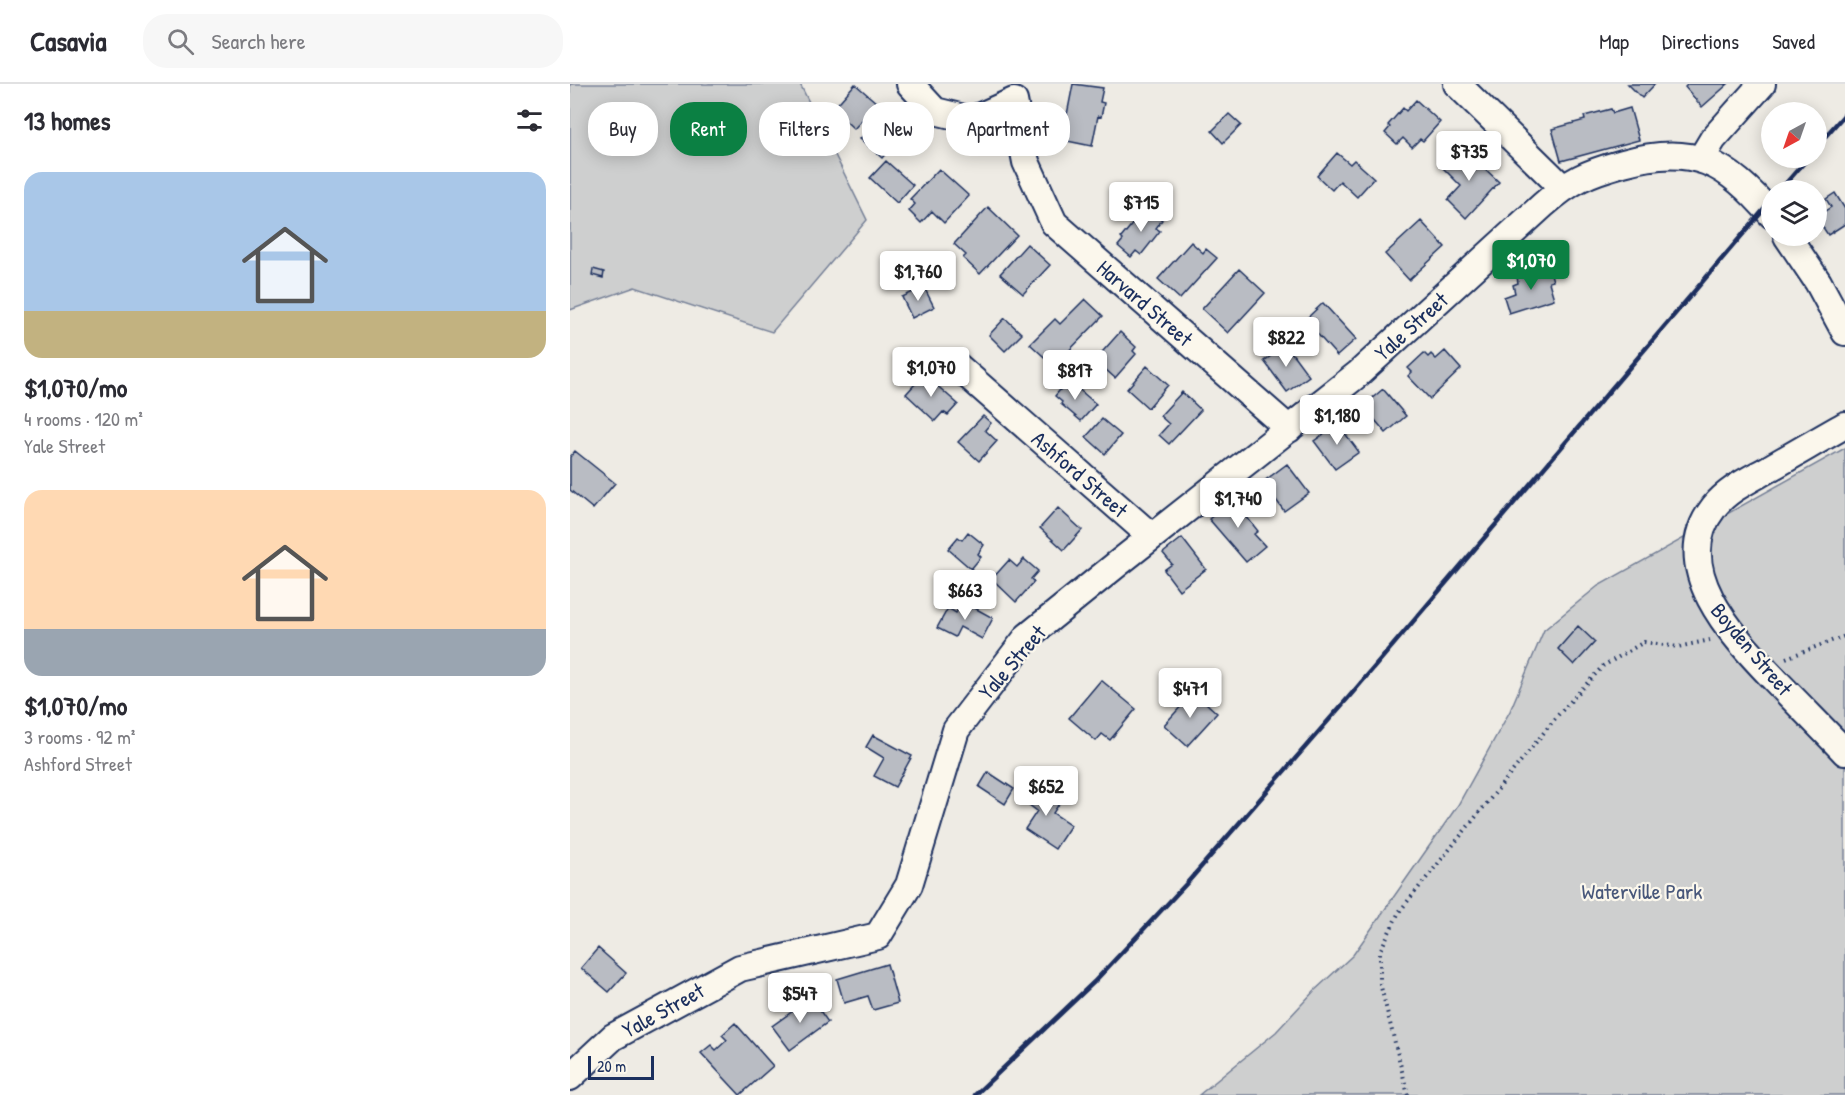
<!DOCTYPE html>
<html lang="en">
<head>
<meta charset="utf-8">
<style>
	:root { --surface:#fff; --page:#f7f7f7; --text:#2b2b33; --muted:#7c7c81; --line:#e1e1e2; --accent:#0b8043 }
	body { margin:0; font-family:"Patrick Hand",sans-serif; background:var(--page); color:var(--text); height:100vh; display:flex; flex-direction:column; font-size:22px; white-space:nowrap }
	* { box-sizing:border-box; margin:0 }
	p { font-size:20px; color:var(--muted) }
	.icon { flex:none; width:33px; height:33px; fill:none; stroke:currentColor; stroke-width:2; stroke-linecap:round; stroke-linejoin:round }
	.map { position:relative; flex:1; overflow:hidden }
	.details { display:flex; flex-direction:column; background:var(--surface); width:570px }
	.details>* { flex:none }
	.top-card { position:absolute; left:18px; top:18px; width:570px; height:54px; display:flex; gap:12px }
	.needle { width:39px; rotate:220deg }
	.buttons { position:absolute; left:1191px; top:18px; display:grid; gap:12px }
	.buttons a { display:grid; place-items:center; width:66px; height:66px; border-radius:50%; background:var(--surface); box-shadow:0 3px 15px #0003; font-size:30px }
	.scale { position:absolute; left:18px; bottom:15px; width:66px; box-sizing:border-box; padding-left:6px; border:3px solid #1b2f5e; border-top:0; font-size:16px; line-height:21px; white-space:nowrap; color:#1b2f5e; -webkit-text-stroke:4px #fbf7ec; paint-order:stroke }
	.price { position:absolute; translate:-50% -51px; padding:0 14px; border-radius:6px; background:#fff; color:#222; font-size:20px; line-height:39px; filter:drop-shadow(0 2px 3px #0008) }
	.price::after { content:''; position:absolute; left:50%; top:36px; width:18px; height:14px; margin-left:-9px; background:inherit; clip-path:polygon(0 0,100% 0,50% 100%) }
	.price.selected { background:var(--accent); color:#fff }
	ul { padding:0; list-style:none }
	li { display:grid; align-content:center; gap:12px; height:318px; padding:0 24px }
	li span { display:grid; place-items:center; height:186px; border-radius:18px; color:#555 }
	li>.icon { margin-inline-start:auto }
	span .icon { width:108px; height:108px; fill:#fffc; stroke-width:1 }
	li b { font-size:26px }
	h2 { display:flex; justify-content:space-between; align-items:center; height:72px; padding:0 24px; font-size:26px }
	.tag { padding:0 21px; border-radius:24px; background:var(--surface); box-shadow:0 3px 15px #0003; font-size:21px; line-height:54px }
	.tag.selected { background:var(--accent); color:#fff }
	header { display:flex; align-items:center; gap:36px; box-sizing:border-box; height:84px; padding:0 30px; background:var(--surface); border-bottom:2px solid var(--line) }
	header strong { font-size:28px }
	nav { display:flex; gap:33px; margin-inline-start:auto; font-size:21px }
	.search { width:420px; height:54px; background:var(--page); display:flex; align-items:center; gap:15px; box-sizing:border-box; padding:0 21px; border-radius:24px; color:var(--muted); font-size:22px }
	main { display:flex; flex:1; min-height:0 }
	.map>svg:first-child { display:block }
	.green { fill:#cecfcf; stroke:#747f96; stroke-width:1.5 }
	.building { fill:#b9bcc3; stroke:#1b2f5e; stroke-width:1.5 }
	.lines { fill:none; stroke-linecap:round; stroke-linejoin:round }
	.minor-casing { stroke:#1b2f5e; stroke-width:30 }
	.path { stroke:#1b2f5e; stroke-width:4; stroke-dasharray:1.5 4.5; stroke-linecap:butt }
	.minor { stroke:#fbf7ec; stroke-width:26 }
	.rail { stroke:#1b2f5e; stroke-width:4.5 }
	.labels { text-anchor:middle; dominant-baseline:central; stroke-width:4.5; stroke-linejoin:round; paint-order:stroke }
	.street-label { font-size:22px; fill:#1b2f5e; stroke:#fbf7ec }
	.park-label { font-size:22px; fill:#48577a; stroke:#fbf7ec }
</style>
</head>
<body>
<header>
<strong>Casavia</strong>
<div class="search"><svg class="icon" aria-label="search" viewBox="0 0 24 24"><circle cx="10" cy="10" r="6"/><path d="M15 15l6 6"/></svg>Search here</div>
<nav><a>Map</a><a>Directions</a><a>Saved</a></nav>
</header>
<main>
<section class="details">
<h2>13 homes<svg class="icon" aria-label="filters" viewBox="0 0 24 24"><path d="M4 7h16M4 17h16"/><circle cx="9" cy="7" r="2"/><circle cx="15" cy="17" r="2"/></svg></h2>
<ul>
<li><span style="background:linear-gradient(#a9c7e8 75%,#c2b280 0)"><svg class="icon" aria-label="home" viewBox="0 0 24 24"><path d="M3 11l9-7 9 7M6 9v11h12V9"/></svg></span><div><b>$1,070/mo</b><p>4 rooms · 120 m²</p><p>Yale Street</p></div></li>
<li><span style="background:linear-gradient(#ffd9b3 75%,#9aa5b1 0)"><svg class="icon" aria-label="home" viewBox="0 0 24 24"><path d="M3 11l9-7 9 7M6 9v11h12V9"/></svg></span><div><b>$1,070/mo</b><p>3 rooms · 92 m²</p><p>Ashford Street</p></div></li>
</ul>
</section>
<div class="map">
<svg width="1275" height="1011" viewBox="0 0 1275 1011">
	<rect width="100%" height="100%" fill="#eeebe4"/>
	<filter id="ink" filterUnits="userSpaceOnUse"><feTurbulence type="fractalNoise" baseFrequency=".0167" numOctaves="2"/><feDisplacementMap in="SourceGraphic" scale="12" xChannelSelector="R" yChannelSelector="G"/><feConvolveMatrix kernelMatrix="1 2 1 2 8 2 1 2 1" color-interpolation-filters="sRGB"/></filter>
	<g filter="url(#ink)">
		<!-- green -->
		<path class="green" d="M0,0h230l67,136 -95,112 -137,-45 -65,23z
			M1275,364v647h-646l77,-63 38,-41 39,-36 105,-150 52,-94 34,-81 54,-44z"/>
		<!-- building -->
		<path class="building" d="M285,0l22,19 -23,26 -21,-20z
			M503,0l30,4 -3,14 4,1 -3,14 -3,-1 -6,30 -30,-6z
			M1058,0h27l-13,14z
			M1118,0h40l-26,23 -17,-20z
			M846,16l24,22 -17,19 -3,-2 -8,8 -9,-9 -6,6 -12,-11 5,-6 -2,-2 15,-17 3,3z
			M1060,24l9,32 -78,21 -9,-32 33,-9 -1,-4 27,-7 2,4z
			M314,29l21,19 -23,26 -22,-19z
			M659,30l12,11 -18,18 -11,-12z
			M892,63l37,35 -33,36 -18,-18 13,-14 -18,-18z
			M767,69l13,11 4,-4 20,18 -17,19 -17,-16 -8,9 -15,-14z
			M316,77l27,24 -16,18 -27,-25z
			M369,85l30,27 -25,27 -12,-12 -11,12 -12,-12 6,-7 -5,-5z
			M1265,109l10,16v15l-17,11 -12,-18 15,-10 -5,-8z
			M418,123l29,28 -37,39 -17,-16 3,-3 -12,-11z
			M576,123l16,13 -6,8 4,3 -19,24 -5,-4 -5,6 -13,-11 5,-6 -2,-2z
			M851,137l24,26 -36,33 -24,-26z
			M621,158l12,11 3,-4 11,9 -37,41 -22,-20z
			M457,160l23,21 -27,29 -23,-20z
			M979,183l4,14 -4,1 5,17 -45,14 -5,-16 11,-4 -2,-8 5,-2 -1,-6z
			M23,185l11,3 -1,6 -11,-3z
			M669,185l26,24 -37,40 -26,-24z
			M354,203l10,20 -22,11 -10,-21z
			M515,215l18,17 -49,50 -24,-22 25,-25 5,5z
			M753,219l33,36 -19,17 -32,-36z
			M435,234l17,16 -17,17 -16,-16z
			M550,248l16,15 -3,4 3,3 -21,24 -20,-18z
			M716,261l23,31 -22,16 -23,-31z
			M875,267l16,18 -31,30 -22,-23 4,-4 -4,-4 16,-15 4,4 3,-3 5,5z
			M577,282l21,19 -20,23 -21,-19z
			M354,290l34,30 -10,11 -5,-3 -8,9 -29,-27z
			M498,296l28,24 -15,17 -20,-17 1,-2 -7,-6z
			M813,305l23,27 -20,17 -23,-27z
			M612,308l19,18 -32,34 -10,-9 10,-11 -9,-8z
			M413,332l8,7 -6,7 12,11 -18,20 -21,-19z
			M532,335l19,16 -16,19 -19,-17z
			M768,340l21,28 -24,17 -21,-28z
			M5,367l40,32 -22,26 -23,-19v-33z
			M717,380l22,29 -25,18 -21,-29z
			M661,416l4,5 5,-4 11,11 -5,4 12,15 -4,3 11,12 -19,16 -37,-43z
			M488,424l24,22 -18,20 -24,-22z
			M398,448l16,13 -6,9 3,3 -10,12 -23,-20 10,-12 4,3z
			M612,454l24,31 -27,21 -15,-20 8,-6 -9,-11z
			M454,475l14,12 -7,8 3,3 -18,20 -24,-23 17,-19 8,7z
			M392,517l31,17 -11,21 -22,-12 -5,10 -18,-9 11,-20 8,5z
			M1008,542l17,16 -21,23 -16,-16z
			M531,596l35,29 -26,31 -8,-6 -6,7 -27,-23z
			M624,608l23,21 -30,33 -23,-21z
			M303,651l39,21 -17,31 -21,-11 10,-18 -18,-11z
			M418,688l26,17 -9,15 -26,-17z
			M465,700l26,17 -8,12 18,12 -16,24 -30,-20 12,-18 -13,-10z
			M28,864l28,25 -17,19 -28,-24z
			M317,880l11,39 -25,7 -5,-14 -24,7 -7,-24z
			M241,914l17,24 -38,28 -18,-24z
			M165,939l38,43 -33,29 -39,-42 10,-8 5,5 11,-10 -5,-5z"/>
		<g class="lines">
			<!-- minor casing -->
			<g class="minor-casing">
				<path id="minor" d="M340,0l25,27 37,9 42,-19 12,61 28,61 235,206
					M887,0l106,104
					M1131,75l12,-20 49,-55
					M1217,152l31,46 27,50
					M385,280l196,172
					M1275,341c-25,14 -50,29 -75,43 -19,11 -42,21 -56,39 -48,61 21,131 61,173 23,24 47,48 70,72
					M0,993l43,-40 127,-69 138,-32 31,-51 47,-155 72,-94 88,-71 242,-191 185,-169c28,-25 44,-32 80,-42 70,-20 103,-1 149,52"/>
			</g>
			<!-- path -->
			<path class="path" d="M1216,574l59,-22
				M838,1011l-28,-112v-32l19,-39 159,-197 45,-49 41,-24 34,5 32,-7"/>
			<!-- minor -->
			<use href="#minor" class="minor"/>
			<!-- rail -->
			<path class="rail" d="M1246,63l29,-33
				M1210,106l28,-32
				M405,1011l119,-113 93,-99 161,-185 424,-498"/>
		</g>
	</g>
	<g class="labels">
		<!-- street labels -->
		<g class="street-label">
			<text transform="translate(575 219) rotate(41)">Harvard Street</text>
			<text transform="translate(841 242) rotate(-42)">Yale Street</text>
			<text transform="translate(510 390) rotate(41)">Ashford Street</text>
			<text transform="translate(1182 565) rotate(50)">Boyden Street</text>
			<text transform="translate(442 578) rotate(-49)">Yale Street</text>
			<text transform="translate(93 926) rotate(-29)">Yale Street</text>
		</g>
		<!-- park labels -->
		<g class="park-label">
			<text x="1072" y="807">Waterville Park</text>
		</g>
	</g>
</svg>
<div class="buttons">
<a><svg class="needle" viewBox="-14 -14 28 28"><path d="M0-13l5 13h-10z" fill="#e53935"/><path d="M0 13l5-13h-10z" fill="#7c7c81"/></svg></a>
<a><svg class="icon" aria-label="layers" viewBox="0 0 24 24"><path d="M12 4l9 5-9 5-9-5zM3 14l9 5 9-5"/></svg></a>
</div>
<div class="scale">20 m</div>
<b class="price" style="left:899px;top:98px">$735</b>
<b class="price" style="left:571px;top:149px">$715</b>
<b class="price selected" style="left:961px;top:207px">$1,070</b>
<b class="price" style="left:348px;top:218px">$1,760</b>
<b class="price" style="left:716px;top:284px">$822</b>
<b class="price" style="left:361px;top:314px">$1,070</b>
<b class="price" style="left:505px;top:317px">$817</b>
<b class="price" style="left:767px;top:362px">$1,180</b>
<b class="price" style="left:668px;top:445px">$1,740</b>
<b class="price" style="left:395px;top:537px">$663</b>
<b class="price" style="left:620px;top:635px">$471</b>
<b class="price" style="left:476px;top:733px">$652</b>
<b class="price" style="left:230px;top:940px">$547</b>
<div class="top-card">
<a class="tag">Buy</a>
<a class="tag selected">Rent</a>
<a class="tag">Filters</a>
<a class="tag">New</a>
<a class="tag">Apartment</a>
</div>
</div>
</main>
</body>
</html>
